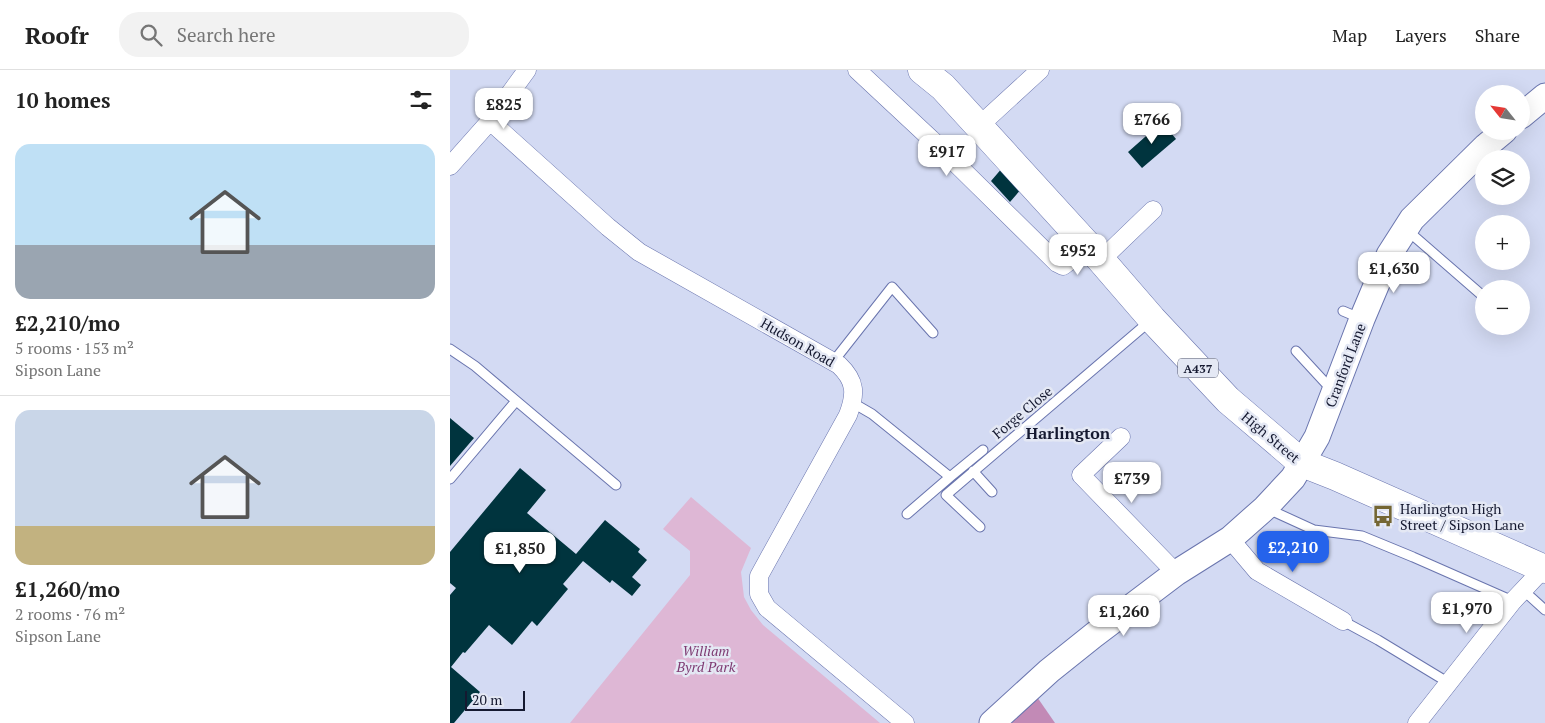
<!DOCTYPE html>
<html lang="en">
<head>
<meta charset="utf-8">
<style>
	:root { --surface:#fff; --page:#f2f2f2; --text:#222; --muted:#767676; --line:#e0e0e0; --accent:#2563eb }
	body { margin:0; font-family:"PT Serif",serif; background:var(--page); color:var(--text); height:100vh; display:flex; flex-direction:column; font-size:19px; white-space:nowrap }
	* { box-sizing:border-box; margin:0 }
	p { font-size:16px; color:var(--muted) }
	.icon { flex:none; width:28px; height:28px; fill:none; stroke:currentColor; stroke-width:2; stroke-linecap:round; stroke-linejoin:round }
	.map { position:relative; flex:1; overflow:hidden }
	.details { display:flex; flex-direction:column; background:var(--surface); width:450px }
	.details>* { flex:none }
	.needle { width:32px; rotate:300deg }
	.controls { position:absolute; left:1025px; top:15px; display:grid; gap:10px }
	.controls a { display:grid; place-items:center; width:55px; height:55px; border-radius:50%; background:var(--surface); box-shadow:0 5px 20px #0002; font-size:25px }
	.scale { position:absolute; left:15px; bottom:12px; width:60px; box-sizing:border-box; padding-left:5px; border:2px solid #151930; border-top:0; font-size:14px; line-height:18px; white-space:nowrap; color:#151930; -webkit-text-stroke:4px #e4e8f4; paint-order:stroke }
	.price { position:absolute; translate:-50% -42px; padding:0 11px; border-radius:10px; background:#fff; color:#222; font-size:16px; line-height:32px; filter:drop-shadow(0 1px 2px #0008) }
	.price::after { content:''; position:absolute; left:50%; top:30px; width:15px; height:11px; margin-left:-8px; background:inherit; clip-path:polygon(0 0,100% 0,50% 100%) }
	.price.current { background:var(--accent); color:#fff }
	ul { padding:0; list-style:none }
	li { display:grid; align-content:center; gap:10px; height:265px; padding:0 15px }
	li+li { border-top:1px solid var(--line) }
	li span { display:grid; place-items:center; height:155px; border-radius:15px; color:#555 }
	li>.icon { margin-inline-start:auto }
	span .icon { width:90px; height:90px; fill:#fffc; stroke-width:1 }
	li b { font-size:21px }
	h2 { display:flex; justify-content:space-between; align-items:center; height:60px; padding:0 15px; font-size:21px }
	header { display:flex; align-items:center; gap:30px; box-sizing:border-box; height:70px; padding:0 25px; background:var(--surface); border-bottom:1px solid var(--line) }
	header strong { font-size:24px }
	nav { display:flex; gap:28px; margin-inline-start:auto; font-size:18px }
	.search { width:350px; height:45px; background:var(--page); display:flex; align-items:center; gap:12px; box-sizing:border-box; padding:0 18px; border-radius:20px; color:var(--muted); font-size:19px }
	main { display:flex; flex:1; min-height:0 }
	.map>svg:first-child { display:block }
	.green { fill:#deb7d5 }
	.forest { fill:#c28ab6 }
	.building { fill:#00343e }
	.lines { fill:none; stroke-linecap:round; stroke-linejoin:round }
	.lane-casing { stroke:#6a75ae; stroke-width:11 }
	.street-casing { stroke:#6a75ae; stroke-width:19 }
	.secondary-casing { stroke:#6a75ae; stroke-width:27 }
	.primary-casing { stroke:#6a75ae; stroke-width:29 }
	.lane { stroke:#fff; stroke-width:9 }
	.street { stroke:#fff; stroke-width:18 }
	.secondary { stroke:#fff; stroke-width:25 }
	.primary { stroke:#fff; stroke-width:28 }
	.labels { text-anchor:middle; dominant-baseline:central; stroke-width:5; stroke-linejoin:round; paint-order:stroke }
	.shield { fill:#e4e8f4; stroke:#53576b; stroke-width:1 }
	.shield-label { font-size:12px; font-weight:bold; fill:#151930 }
	.street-label { font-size:14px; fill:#151930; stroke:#e4e8f4 }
	.poi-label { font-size:14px; fill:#151930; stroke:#e4e8f4; text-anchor:start }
	.park-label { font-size:14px; font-style:italic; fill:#7e3a72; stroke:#e4e8f4 }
	.quarter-label { font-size:16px; font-weight:bold; fill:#151930; stroke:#e4e8f4 }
</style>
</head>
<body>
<header>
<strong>Roofr</strong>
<div class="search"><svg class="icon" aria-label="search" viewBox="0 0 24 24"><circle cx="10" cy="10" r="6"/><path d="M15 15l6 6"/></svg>Search here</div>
<nav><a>Map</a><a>Layers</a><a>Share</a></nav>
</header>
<main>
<section class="details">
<h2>10 homes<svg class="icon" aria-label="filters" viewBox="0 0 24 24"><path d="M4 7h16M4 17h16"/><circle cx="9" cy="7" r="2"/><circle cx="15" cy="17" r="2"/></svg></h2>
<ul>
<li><span style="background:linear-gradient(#bfe0f5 65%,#9aa5b1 0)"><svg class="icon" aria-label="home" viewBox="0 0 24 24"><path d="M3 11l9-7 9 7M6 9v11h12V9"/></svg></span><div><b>£2,210/mo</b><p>5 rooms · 153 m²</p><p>Sipson Lane</p></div></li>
<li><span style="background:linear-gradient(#c9d6e8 75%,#c2b280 0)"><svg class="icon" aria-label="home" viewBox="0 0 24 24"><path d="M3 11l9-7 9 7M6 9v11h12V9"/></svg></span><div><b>£1,260/mo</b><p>2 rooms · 76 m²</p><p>Sipson Lane</p></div></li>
</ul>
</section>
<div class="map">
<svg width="1095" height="653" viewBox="0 0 1095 653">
	<rect width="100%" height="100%" fill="#d3daf3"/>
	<!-- green -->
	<path class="green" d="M241,427l60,51 -10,24 3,25 7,13 12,15 117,98h-310l120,-148v-24l-27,-22z"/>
	<!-- forest -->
	<path class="forest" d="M585,624l20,29h-50z"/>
	<!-- building -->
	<path class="building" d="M712,52l14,17 -34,29 -14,-16z
		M553,97l19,21 -12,14 -19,-21z
		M0,348l24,20 -24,28z
		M70,398l26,22 -19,23 49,41 29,-34 35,29 -2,3 9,8 -15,17 9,8 -9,11 -20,-16 -2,3 -27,-22 -20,23 5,5 -31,37 -5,-5 -20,24 -23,-20 -24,28 -2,-1 -12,15 29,25 -26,31h-4v-128l6,-7 -6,-5v-31z"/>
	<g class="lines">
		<!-- lane casing -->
		<g class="lane-casing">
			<path id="lane" d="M958,161l76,66
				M893,241l19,8
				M0,279l25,17 141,119
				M846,281l35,38
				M383,292l59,-75 41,46
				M403,333l19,11 78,63 33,-27
				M523,401l19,21
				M0,409l66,-78
				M818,439l46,21 48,6 51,21 100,44
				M457,444l43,-37
				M530,457l-34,-32 204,-174
				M1073,520l22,20
				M893,551l35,19 71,43"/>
		</g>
		<!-- street casing -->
		<g class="street-casing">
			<path id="street" d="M407,0l74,69 126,124 6,3 4,-3 21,-17
				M40,51l118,106 31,25 200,113c17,16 17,29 9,50l-89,161v18l8,14 138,115
				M529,56l61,-56
				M0,96l40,-45 37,-51
				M651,190l52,-50
				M671,367l-40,38 95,98
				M780,469l27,32 86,50
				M967,653l96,-122 31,-33"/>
		</g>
		<!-- secondary casing -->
		<g class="secondary-casing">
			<path id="secondary" d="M1071,46l24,-20
				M542,653l57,-52 45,-36 82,-62 54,-34 35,-31 28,-30 24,-41 45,-118 27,-64 23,-36 74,-73 18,-15"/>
		</g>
		<!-- primary casing -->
		<g class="primary-casing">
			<path id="primary" d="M472,0l21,17 158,173 51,59 76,81 74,63 33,13 210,93"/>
		</g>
		<!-- lane -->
		<use href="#lane" class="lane"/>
		<!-- street -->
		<use href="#street" class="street"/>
		<!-- secondary -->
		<use href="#secondary" class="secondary"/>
		<!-- primary -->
		<use href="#primary" class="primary"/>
	</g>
	<!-- icons -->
	<defs>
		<g id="bus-bare" transform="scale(1.725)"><path d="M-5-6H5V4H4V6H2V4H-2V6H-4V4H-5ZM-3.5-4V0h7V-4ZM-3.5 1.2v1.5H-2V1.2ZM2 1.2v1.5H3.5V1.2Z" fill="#746633" stroke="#e4e8f4" stroke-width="2.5" paint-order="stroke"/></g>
	</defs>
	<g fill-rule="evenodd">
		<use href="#bus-bare" x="933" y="446"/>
	</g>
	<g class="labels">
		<!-- shield labels -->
		<rect class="shield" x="728" y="288.5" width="40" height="19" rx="4"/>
		<g class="shield-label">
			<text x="748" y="298">A437</text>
		</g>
		<!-- street labels -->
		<g class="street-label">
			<text transform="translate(348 272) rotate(30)">Hudson Road</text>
			<text transform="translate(895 295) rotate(-69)">Cranford Lane</text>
			<text transform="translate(572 342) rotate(-40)">Forge Close</text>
			<text transform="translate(821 367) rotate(40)">High Street</text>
		</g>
		<!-- poi labels -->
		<g class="poi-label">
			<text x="950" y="438">Harlington High<tspan x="950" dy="16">Street / Sipson Lane</tspan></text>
		</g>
		<!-- park labels -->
		<g class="park-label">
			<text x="256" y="580">William<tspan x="256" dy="16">Byrd Park</tspan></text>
		</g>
		<!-- quarter labels -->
		<g class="quarter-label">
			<text x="618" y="363">Harlington</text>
		</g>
	</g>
</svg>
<div class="controls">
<a><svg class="needle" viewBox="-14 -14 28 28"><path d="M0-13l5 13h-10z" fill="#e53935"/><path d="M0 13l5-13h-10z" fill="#767676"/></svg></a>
<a><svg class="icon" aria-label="layers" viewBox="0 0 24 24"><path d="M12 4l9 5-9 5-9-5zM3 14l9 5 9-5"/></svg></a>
<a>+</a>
<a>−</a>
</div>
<div class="scale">20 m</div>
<b class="price" style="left:54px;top:60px">£825</b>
<b class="price" style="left:702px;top:75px">£766</b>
<b class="price" style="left:497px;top:107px">£917</b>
<b class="price" style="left:628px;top:206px">£952</b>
<b class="price" style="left:944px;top:224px">£1,630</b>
<b class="price" style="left:682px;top:434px">£739</b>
<b class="price current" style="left:843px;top:503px">£2,210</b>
<b class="price" style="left:70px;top:504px">£1,850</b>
<b class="price" style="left:1017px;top:564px">£1,970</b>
<b class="price" style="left:674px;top:567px">£1,260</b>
</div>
</main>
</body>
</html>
